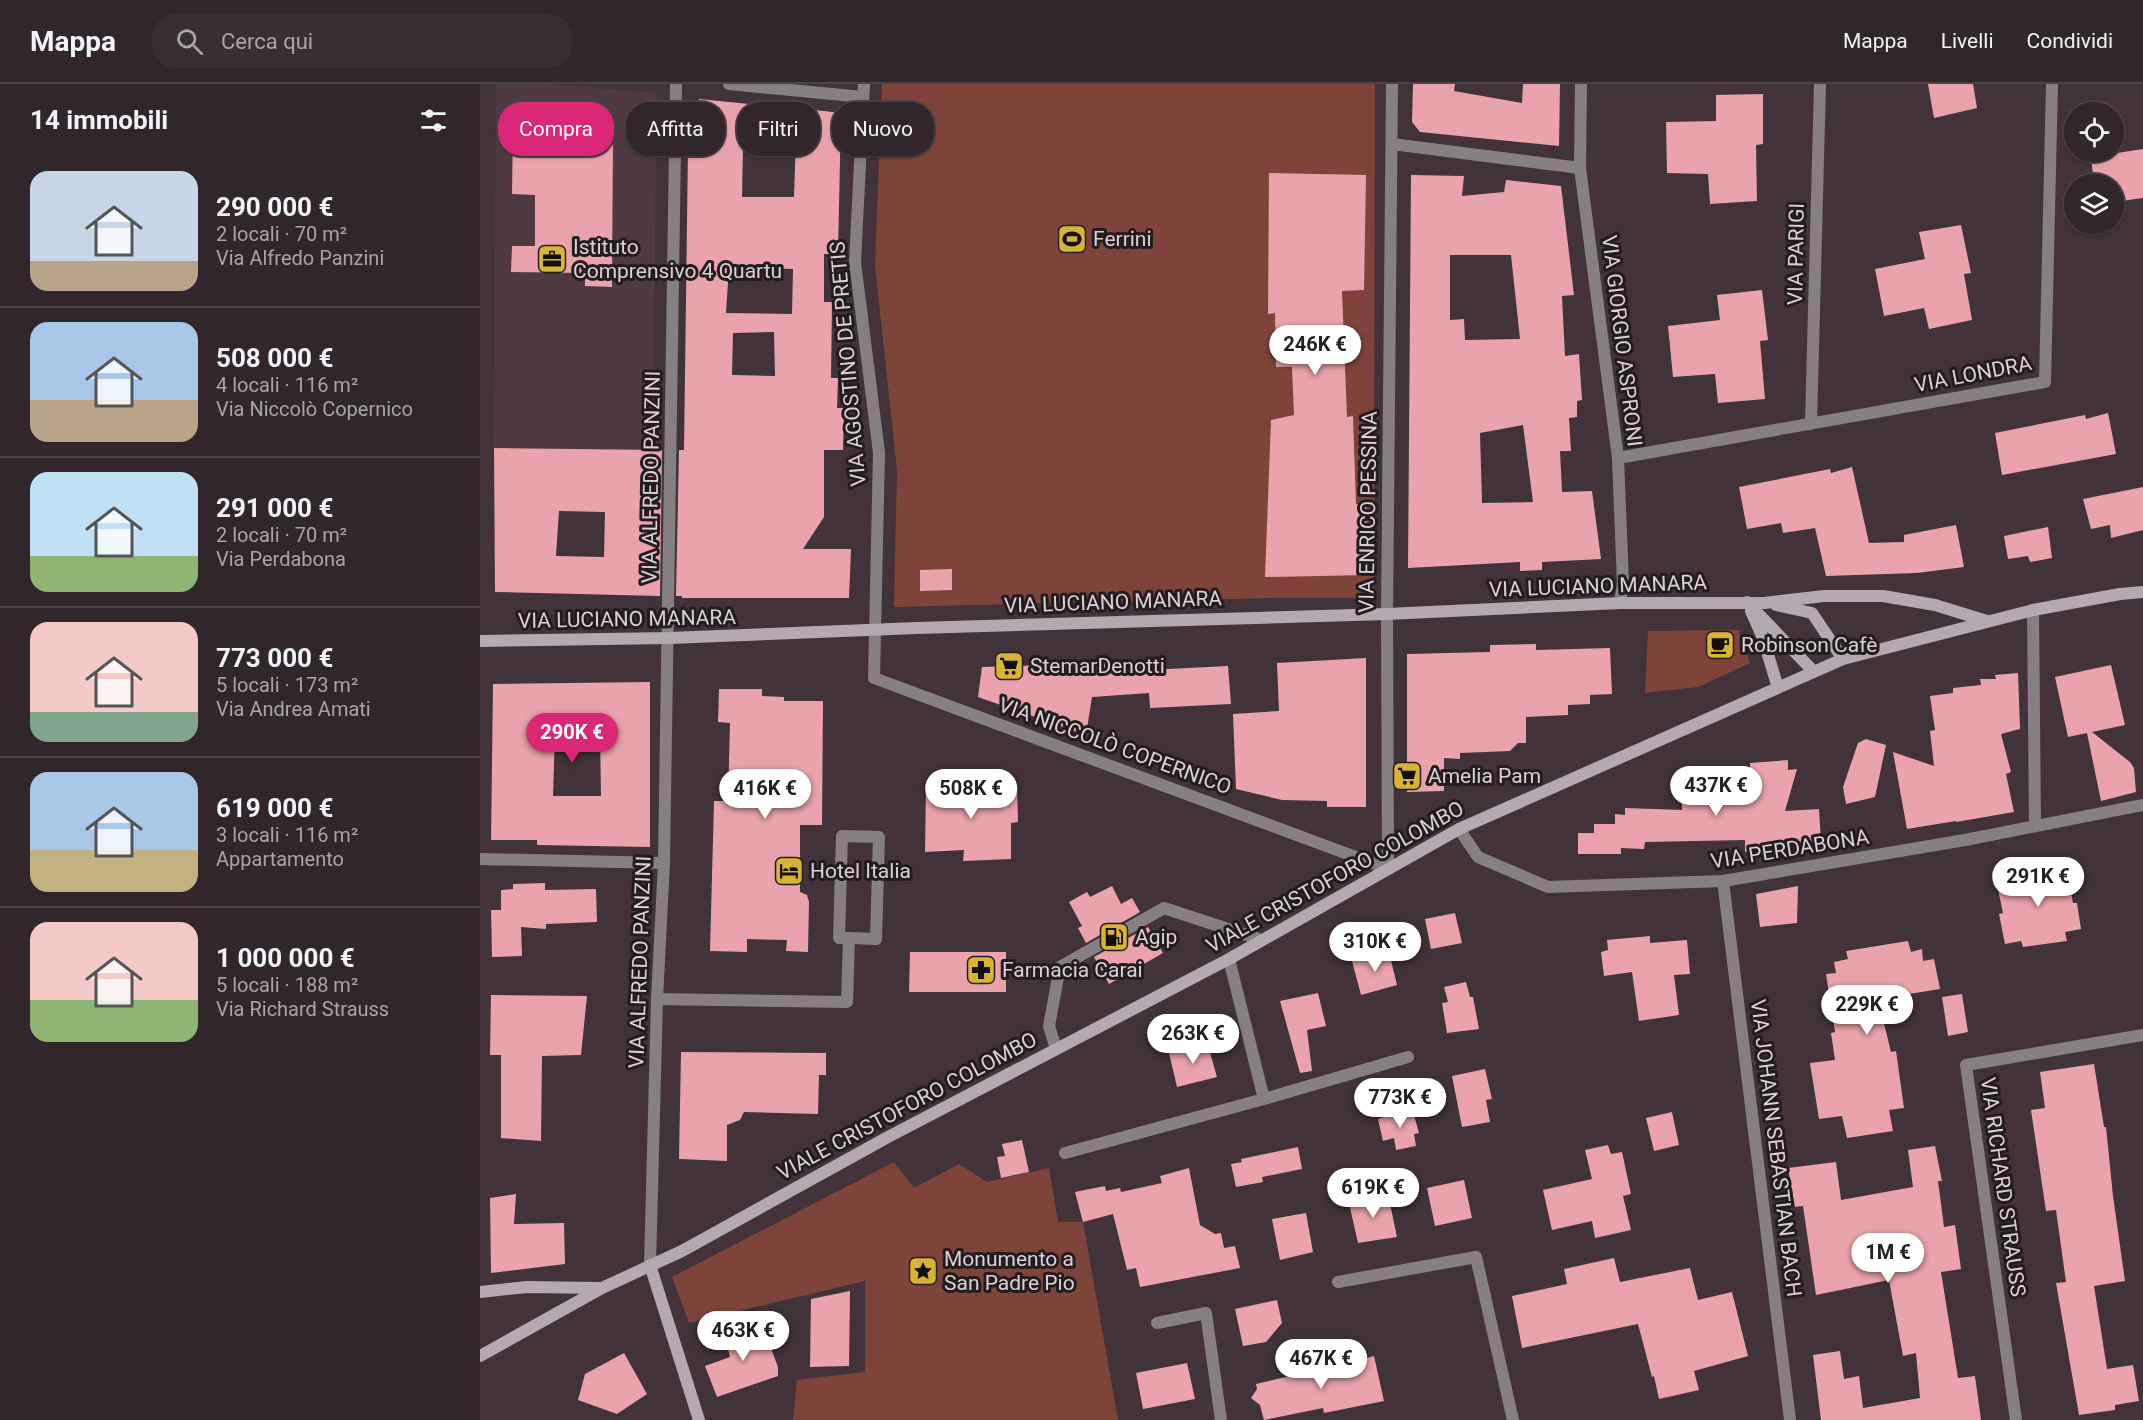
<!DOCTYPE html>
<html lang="it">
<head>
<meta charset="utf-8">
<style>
	:root { --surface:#31262b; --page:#392e33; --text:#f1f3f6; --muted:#a8a5a9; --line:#4c4347; --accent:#db2777 }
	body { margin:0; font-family:Roboto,sans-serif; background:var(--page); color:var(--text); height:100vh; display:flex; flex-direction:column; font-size:22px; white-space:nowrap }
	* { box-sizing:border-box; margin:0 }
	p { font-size:20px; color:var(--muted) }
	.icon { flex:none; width:33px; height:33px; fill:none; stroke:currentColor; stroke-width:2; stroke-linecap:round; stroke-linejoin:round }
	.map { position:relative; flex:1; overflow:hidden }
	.drawer { display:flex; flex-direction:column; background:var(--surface); width:480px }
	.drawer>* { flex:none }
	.top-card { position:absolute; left:18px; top:18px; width:570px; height:54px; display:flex; gap:12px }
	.controls { position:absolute; left:1584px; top:18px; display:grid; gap:12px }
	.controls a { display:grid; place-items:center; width:60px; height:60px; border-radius:50%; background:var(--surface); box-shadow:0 2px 4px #0004,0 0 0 2px var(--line); font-size:30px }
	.price { position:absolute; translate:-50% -51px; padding:0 14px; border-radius:21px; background:#fff; color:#222; font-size:20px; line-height:39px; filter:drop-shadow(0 2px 3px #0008) }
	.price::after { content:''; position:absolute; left:50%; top:36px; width:18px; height:14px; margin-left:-9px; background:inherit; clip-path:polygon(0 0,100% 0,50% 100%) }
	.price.current { background:var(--accent); color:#fff }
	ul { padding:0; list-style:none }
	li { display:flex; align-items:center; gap:18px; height:150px; padding:0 30px }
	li+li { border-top:2px solid var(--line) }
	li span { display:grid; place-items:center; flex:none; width:168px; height:120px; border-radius:18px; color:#555 }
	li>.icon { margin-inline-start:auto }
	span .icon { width:72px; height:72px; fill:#fffc; stroke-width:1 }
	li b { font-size:26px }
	h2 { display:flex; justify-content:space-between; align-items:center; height:72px; padding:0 30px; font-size:26px }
	.tag { padding:0 21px; border-radius:24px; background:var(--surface); box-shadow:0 2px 4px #0004,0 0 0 2px var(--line); font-size:21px; line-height:54px }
	.tag.current { background:var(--accent); color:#fff }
	header { display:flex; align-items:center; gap:36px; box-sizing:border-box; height:84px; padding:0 30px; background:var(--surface); border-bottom:2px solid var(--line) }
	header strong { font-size:28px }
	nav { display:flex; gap:33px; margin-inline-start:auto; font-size:21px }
	.search { width:420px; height:54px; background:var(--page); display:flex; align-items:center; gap:15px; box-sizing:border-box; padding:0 21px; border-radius:24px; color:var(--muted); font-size:22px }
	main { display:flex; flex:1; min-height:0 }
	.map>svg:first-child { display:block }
	.built { fill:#4f3a43 }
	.green { fill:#7f4439 }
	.building { fill:#eaa3ac; fill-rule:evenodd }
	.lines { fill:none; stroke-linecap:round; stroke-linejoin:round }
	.lane { stroke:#868085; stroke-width:12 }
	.street { stroke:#868085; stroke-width:12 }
	.secondary { stroke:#b3a9b1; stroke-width:12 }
	.labels { text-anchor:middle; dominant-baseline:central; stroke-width:6; stroke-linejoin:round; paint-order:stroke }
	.poi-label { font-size:21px; fill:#dbd1d5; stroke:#241d20; text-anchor:start }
	.street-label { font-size:21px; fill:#dbd1d5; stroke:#241d20 }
</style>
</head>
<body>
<header>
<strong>Mappa</strong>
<div class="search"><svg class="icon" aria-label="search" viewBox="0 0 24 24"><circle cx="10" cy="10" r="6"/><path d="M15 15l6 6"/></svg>Cerca qui</div>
<nav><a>Mappa</a><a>Livelli</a><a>Condividi</a></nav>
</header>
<main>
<section class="drawer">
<h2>14 immobili<svg class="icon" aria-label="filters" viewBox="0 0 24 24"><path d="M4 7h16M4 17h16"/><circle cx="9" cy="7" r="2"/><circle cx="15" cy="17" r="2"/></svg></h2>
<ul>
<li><span style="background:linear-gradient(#c9d6e8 75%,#b9a48a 0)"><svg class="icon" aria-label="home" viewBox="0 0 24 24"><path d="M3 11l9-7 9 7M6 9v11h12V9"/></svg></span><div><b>290 000 €</b><p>2 locali · 70 m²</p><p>Via Alfredo Panzini</p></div></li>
<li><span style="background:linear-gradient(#a9c7e8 65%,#b9a48a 0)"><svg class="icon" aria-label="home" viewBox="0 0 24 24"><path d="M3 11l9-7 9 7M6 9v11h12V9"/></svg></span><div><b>508 000 €</b><p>4 locali · 116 m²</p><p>Via Niccolò Copernico</p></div></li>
<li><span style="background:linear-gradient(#bfe0f5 70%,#8fb573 0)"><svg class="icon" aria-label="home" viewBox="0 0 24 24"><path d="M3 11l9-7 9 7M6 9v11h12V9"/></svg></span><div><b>291 000 €</b><p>2 locali · 70 m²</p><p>Via Perdabona</p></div></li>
<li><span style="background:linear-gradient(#f6c9c9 75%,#7fa58c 0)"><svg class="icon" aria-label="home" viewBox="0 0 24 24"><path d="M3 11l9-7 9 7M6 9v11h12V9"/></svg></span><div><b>773 000 €</b><p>5 locali · 173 m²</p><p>Via Andrea Amati</p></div></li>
<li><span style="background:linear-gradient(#a9c7e8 65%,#c2b280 0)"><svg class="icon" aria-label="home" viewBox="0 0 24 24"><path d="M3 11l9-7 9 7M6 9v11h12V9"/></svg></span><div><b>619 000 €</b><p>3 locali · 116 m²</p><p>Appartamento</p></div></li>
<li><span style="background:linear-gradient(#f6c9c9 65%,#8fb573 0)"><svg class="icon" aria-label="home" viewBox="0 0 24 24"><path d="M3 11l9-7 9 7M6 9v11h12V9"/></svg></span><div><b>1 000 000 €</b><p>5 locali · 188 m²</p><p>Via Richard Strauss</p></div></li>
</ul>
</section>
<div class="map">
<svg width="1663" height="1336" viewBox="0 0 1663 1336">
	<rect width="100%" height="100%" fill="#413339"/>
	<!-- built -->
	<path class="built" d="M16,0h50l111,9 -5,357 -158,-2z"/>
	<!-- green -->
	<path class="green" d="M402,0h493l-1,514h-103l-377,9 3,-137 -22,-205z
		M1259,546l11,33 -52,24 -53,6 3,-62z
		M414,1078l20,26 45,-24 28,18 62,-14 9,54h25l35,198h-325l4,-40 68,-8v-91l-176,42 -17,-46z"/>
	<!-- building -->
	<path class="building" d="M933,0h42l-1,7 68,12 1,-19h37l-1,62 -139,-14 -8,-10z
		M1448,0h45l4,24 -43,10z
		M1283,10v50l-7,1 1,56 -47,3 -2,-30 -41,-1 -1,-51 50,-1v-26z
		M219,15l50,5 1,42h-7l-1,51h52l3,-89 44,5 -3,141h-14v48h8l-1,76h7l-1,30h7l-1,42h-19v67l-21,32h48l-2,49h-167v-2h-6l3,-146h5l4,-304h12zM249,183l64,2 -1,45 -66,-1zM294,248l1,44 -43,-1 1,-42z
		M33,42h31v12l69,-1 -1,150 -27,-1v-13l-74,-1 1,-26h23v-51l-23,-1z
		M1663,65v49l-29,4v-18h-20l-3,-27z
		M789,89l97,2 -2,115 -22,1 5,126 6,-1 3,88h10l2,71 -103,2 6,-157 23,-5 -2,-48h-16l-1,-54 -7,1z
		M931,91l53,1 -2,20 42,-4 2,-12 55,6 13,109 -12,1 3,60 14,-2 3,46 -5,1v16l-8,1 2,33h-11l2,41 30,-1 9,68 -59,3v8l-22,1v-9l-112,6zM970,171h61l9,84 -55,1 -1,-21 -14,1zM1043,341l10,77 -51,1 -2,-70z
		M1481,141l10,48 -7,1 8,46 -43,9 -5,-21 -40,8 -9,-47 50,-10 -6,-27z
		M1282,206l6,50 -8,1 5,58 -47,4 -3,-29 -42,3 -5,-51 52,-6 -3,-25z
		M1628,329l8,41 -114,21 -7,-42 90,-18 1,4z
		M14,364l168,2 -2,146 -165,-4zM79,427l46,1 -1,45 -48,-1z
		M1372,383l17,76 35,-1v-7l52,-10 8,42 -47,6 -91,3 -11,-48 -32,5 -2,-10 -34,6 -8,-42 91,-18 1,4z
		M1663,403v43l-32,8 -1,-13 -19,4 -8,-30z
		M1568,443l4,31 -22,4 -2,-6 -20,3 -4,-23z
		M472,485v21l-32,1v-21z
		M1056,560v6l74,-2 2,46 -22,1v9l-22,1v10l-42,2v26h-8l-8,8 -50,2v6l-16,-1v33l-37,1v-138l83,-2v-7z
		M886,574v149h-39v-6l-45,-1 -46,-11 -3,-75 46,-3 -2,-48z
		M666,578l2,8 80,-4 3,38 -81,4 -1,-15 -57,4 -6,38 -108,-38 4,-30z
		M1631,581l14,60 -33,7 38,30 4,6 2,24 -35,9 -14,-68 -19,4 -13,-60z
		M1538,589l2,56 -19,5 10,38 -5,2 8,38 -58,10v-1l-49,8 -14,-77 41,14 -4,-35 5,-1 -5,-34 23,-3v-5l28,-3 -1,-6h16l-1,-4z
		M170,598v165l-113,-2v-5h-46l2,-156zM75,647h45l1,65h-48z
		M239,605h43v7l22,1v4h39l-1,124h-22v67l7,3 2,7 -1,50 -22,-1 1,-11 -40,-1v13l-37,-1 4,-150h14l2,-78 -12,-1z
		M1386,655l20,6 -11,52 -29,7 -3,-17 15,-44z
		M1308,676v10l9,-1 -12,42 34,-2 2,33 -76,10v-12l-100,2 -1,7 -23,-1v6h-43v-21h16v-9h21v-10l10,1v-7l57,2 -1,-24 69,-2v-21z
		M446,701l91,1 1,36 -7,1v36l-48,2 1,-11 -39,2z
		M1587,783l6,36h4l4,26 -16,3 2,9 -44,6 -2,-6 -16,3 -6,-30 4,-1 -7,-33z
		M65,799v7l51,-1 1,33 -51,2v5l-25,-2 1,29 -30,1 -1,-47h10v-20l12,-1v-5z
		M632,802l9,18 11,-6 8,14 -54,31 -8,-15 4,-2 -13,-24 18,-10 3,5z
		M1318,802l-1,37 -37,4 -4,-33z
		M975,829l7,30 -31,6 -6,-30z
		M668,843l15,26 -54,31 -15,-27z
		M1170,852v7l37,-3 3,34 -16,1 5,40 -40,6 -7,-49 -28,4 -3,-24 7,-2 -1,-10z
		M1428,857l3,11 11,-3 1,12 11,-2 6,30 -62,10 13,53 5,-1 8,57 -15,2 4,21 -46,7 -5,-22 -23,3 -9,-56 25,-3 -4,-27 4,-1 -9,-58 10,-1 -2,-11 14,-3 -2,-8z
		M430,868h96v40h-97z
		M909,868l8,33 -36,10 -9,-34z
		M986,898l4,15h3l6,32 -32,4 -5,-30 6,-1 -4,-15z
		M838,909l8,33 -19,4 5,41 -12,2 -20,-72z
		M1482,910l6,38 -20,4 -6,-39z
		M11,911l96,1 -6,59 -39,1 -1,85 -40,-3v-83h-11z
		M727,958l10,35 -40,10 -8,-34z
		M201,968l145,1v22h-7l-1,39 -74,-2 -4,8 -13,5v36l-48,-2z
		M1614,980l10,63h2l7,69 12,85 -31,5 13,83 26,-4 6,36 -24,4v5l-36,5 -23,-132 10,-1 -10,-72 -10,1 -15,-101 14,-2 -5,-36z
		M1005,985l7,30 -6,1 4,22 -28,5 -10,-51z
		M932,1024l7,25 -5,1 2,12 -20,4 -2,-12 -11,3 -5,-22z
		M1192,1028l7,33 -25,6 -8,-33z
		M542,1056l7,32 -28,6 -4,-21 8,-1 -3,-12z
		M1128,1061l3,9 11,-2 9,42 -8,2 8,34 -36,8 -3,-17 -40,9 -9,-40 49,-11 -7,-29z
		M1455,1062l7,35h-4l6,46 11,-2 6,44 -20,3 17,106 17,-2 6,44h-160l-8,-65 27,-4 4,28 15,-3 4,32 57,-10 -4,-45 -13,3 -14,-76 -73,15 -13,-89 -8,1 -7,-39 48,-6 5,38 72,-13 -5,-37z
		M818,1063l4,22 -40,8 1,5 -27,5 -5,-23 11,-2 -1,-3z
		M709,1084l11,57 15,9 6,-1 3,15 11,-2 5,22 -100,19 -4,-19 -9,2 -14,-56 -30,8 -8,-30 30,-6 1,5 14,-3 1,4 41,-9 -2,-7z
		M984,1096l8,38 -37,8 -8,-38z
		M36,1110l-2,30 50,-1 1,41 -74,9 -1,-75z
		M908,1110l9,43 -39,6 -9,-40z
		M826,1129l7,39 -33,8 -8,-41z
		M1134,1174l6,24 70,-14 8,32 34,-8 16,64 -54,15 5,19 -40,9 -5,-23 -2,1 -14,-53 -116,24 -10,-52 55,-12 -3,-15z
		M370,1207l-1,75 -39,1 1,-68z
		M797,1216l5,23 -16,19 -23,4 -8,-37z
		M271,1238l10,21 7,-3 10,27v9l-61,21 -12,-31 25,-9 -6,-25z
		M144,1269l23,41 -30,20 -39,-14 7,-26z
		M894,1272l10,45 -60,12 -1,-5 -59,12 -4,-15 -9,-7 6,-9 -1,-5z
		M707,1279l8,36 -52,10 -7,-36z"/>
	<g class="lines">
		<!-- lane -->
		<path class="lane" d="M177,915l190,3 2,-64 27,1 3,-102 -37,-1 -3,102h10
			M576,965l-7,-23 11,-59 104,-59 98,32"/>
		<!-- street -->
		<path class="street" d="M249,0l134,13
			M384,0l-9,178 24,191 -5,225 514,191 -1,-255 5,-530
			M1101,0l-1,84 38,290 5,126 -3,19
			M912,60l188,24
			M1331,340l9,-340
			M1138,374l427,-76 7,-298
			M1553,526l2,216
			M979,745l19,28 70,30 175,-6 242,-41 178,-35
			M0,775l184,4
			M1243,797l67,539
			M749,875l35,140
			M585,1069l199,-54 144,-42
			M170,1181l7,-266 7,-136 12,-779
			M858,1198l138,-25 37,163
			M677,1239l49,-10 15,107
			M1536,1336l-50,-355 177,-30"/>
		<!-- secondary -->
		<path class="secondary" d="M1267,518l67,70
			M1296,521l36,8 31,46
			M1271,527l12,27 15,50
			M0,557l189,-3 248,-10 470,-14 233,-11h144l60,-7h59l52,9 52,16
			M170,1181l49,155
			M0,1208l47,-5 73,1
			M0,1272l122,-68 80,-37 206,-114 341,-178 230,-130 384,-170 190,-49 87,-16 23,-2"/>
	</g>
	<!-- icons -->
	<defs>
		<g id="stadium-square" transform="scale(1.5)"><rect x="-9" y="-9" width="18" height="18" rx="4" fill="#d9b334" stroke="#241d20"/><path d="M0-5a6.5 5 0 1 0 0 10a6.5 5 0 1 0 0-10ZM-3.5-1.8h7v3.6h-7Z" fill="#111"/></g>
		<g id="office-square" transform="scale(1.5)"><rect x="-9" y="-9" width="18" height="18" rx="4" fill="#d9b334" stroke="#241d20"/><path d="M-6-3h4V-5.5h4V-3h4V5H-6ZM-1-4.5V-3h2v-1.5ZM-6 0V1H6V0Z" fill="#111"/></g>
		<g id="cafe-square" transform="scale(1.5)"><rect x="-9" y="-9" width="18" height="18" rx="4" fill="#d9b334" stroke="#241d20"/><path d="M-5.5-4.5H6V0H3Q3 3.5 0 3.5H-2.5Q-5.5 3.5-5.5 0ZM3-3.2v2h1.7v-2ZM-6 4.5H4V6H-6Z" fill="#111"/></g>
		<g id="supermarket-square" transform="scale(1.5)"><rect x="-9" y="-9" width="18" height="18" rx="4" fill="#d9b334" stroke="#241d20"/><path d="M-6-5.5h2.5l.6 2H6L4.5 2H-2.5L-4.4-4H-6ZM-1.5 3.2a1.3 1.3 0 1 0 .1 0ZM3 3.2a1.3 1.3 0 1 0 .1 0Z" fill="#111"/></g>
		<g id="hotel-square" transform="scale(1.5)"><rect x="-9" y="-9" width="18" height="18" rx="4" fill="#d9b334" stroke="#241d20"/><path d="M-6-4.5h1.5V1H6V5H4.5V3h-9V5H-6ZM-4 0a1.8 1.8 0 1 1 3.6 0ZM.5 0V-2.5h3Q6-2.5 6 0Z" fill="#111"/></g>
		<g id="fuel-square" transform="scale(1.5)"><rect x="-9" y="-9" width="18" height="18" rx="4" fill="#d9b334" stroke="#241d20"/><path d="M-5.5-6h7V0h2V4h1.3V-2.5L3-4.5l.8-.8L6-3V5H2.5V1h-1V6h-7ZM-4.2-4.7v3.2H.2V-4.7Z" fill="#111"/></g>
		<g id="pharmacy-square" transform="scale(1.5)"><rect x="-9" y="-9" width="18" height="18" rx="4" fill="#d9b334" stroke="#241d20"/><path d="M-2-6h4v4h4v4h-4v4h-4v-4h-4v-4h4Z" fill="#111"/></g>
		<g id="sight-square" transform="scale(1.5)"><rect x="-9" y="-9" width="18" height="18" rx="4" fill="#d9b334" stroke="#241d20"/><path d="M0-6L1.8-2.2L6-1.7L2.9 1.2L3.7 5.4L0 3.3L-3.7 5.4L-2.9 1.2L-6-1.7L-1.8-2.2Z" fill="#111"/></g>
	</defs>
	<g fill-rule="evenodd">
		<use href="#stadium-square" x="592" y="155"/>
		<use href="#office-square" x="72" y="175"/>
		<use href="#cafe-square" x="1240" y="561"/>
		<use href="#supermarket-square" x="529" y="582"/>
		<use href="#supermarket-square" x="927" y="692"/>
		<use href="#hotel-square" x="309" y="787"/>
		<use href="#fuel-square" x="634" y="853"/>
		<use href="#pharmacy-square" x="501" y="886"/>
		<use href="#sight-square" x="443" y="1187"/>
	</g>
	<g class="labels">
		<!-- poi labels -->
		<g class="poi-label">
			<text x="613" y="155">Ferrini</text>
			<text x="93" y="163">Istituto<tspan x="93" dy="24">Comprensivo 4 Quartu</tspan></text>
			<text x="1261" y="561">Robinson Cafè</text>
			<text x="550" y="582">StemarDenotti</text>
			<text x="948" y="692">Amelia Pam</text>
			<text x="330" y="787">Hotel Italia</text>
			<text x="655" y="853">Agip</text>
			<text x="522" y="886">Farmacia Carai</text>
			<text x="464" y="1175">Monumento a<tspan x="464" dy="24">San Padre Pio</tspan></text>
		</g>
		<!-- street labels -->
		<g class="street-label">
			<text transform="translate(1316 170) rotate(-89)">VIA PARIGI</text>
			<text transform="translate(1142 257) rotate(83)">VIA GIORGIO ASPRONI</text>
			<text transform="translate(368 280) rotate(-95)">VIA AGOSTINO DE PRETIS</text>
			<text transform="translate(1493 290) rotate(-11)">VIA LONDRA</text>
			<text transform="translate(171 393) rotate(-89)">VIA ALFREDO PANZINI</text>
			<text transform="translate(888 428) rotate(-89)">VIA ENRICO PESSINA</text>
			<text transform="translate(1118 502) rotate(-2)">VIA LUCIANO MANARA</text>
			<text transform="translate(633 518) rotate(-2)">VIA LUCIANO MANARA</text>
			<text transform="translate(147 535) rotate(-1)">VIA LUCIANO MANARA</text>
			<text transform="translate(635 662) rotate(20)">VIA NICCOLÒ COPERNICO</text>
			<text transform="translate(1310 765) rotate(-9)">VIA PERDABONA</text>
			<text transform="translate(855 793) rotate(-29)">VIALE CRISTOFORO COLOMBO</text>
			<text transform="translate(160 878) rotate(-88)">VIA ALFREDO PANZINI</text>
			<text transform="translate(427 1022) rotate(-28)">VIALE CRISTOFORO COLOMBO</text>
			<text transform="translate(1296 1064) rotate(83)">VIA JOHANN SEBASTIAN BACH</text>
			<text transform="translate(1523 1103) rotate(82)">VIA RICHARD STRAUSS</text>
		</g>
	</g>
</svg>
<div class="controls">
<a><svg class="icon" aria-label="locate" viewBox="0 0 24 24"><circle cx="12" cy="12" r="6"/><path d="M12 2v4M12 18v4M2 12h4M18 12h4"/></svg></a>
<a><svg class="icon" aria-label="layers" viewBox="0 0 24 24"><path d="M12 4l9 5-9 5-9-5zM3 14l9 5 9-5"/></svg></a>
</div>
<b class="price" style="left:835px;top:292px">246K €</b>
<b class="price current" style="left:92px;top:680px">290K €</b>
<b class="price" style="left:1236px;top:733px">437K €</b>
<b class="price" style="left:285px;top:736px">416K €</b>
<b class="price" style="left:491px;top:736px">508K €</b>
<b class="price" style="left:1558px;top:824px">291K €</b>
<b class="price" style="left:895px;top:889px">310K €</b>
<b class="price" style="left:1387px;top:952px">229K €</b>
<b class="price" style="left:713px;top:981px">263K €</b>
<b class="price" style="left:920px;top:1045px">773K €</b>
<b class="price" style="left:893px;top:1135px">619K €</b>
<b class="price" style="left:1408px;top:1200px">1M €</b>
<b class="price" style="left:263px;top:1278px">463K €</b>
<b class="price" style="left:841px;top:1306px">467K €</b>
<div class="top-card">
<a class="tag current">Compra</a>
<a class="tag">Affitta</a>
<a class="tag">Filtri</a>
<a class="tag">Nuovo</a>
</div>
</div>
</main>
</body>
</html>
